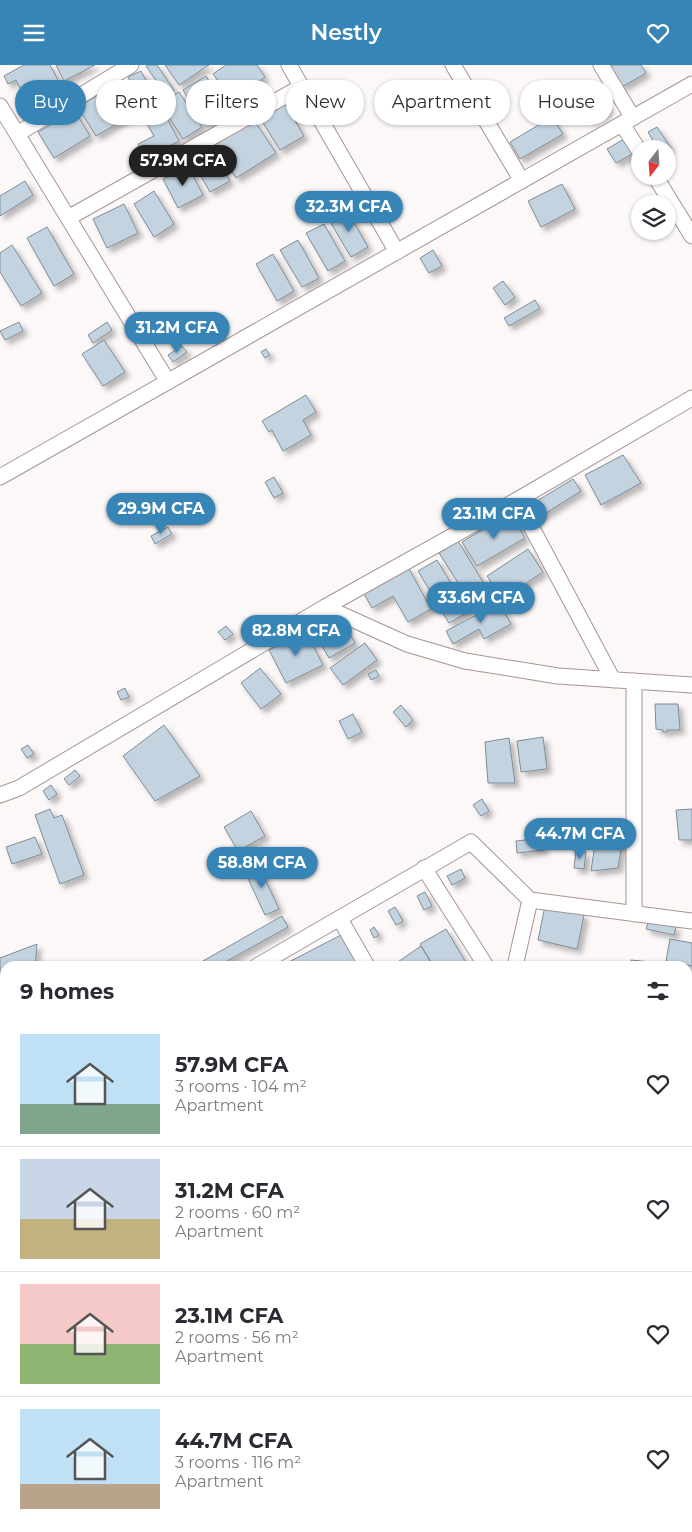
<!DOCTYPE html>
<html lang="en">
<head>
<meta charset="utf-8">
<style>
	:root { --surface:#fff; --page:#f2f2f3; --text:#2b2b33; --muted:#7c7c81; --line:#e1e1e2; --accent:#3685b6 }
	body { margin:0; font-family:Montserrat,sans-serif; background:var(--page); color:var(--text); height:100vh; display:flex; flex-direction:column; font-size:19px; white-space:nowrap }
	* { box-sizing:border-box; margin:0 }
	p { font-size:16px; color:var(--muted) }
	.icon { flex:none; width:28px; height:28px; fill:none; stroke:currentColor; stroke-width:2; stroke-linecap:round; stroke-linejoin:round }
	.map { position:relative; flex:1; overflow:hidden }
	.side { position:absolute; left:0px; top:896px; width:692px; height:571px; display:flex; flex-direction:column; background:var(--surface); border-radius:15px 15px 0 0; box-shadow:0 1px 4px #0004 }
	.side>* { flex:none }
	.guide { position:absolute; left:15px; top:15px; width:662px; height:45px; display:flex; gap:10px }
	.needle { width:32px; rotate:197deg }
	.controls { position:absolute; left:631px; top:75px; display:grid; gap:10px }
	.controls a { display:grid; place-items:center; width:45px; height:45px; border-radius:50%; background:var(--surface); box-shadow:0 1px 4px #0004; font-size:25px }
	.price { position:absolute; translate:-50% -42px; padding:0 11px; border-radius:18px; background:var(--accent); color:#fff; font-size:16px; line-height:32px; filter:drop-shadow(0 1px 2px #0008) }
	.price::after { content:''; position:absolute; left:50%; top:30px; width:15px; height:11px; margin-left:-8px; background:inherit; clip-path:polygon(0 0,100% 0,50% 100%) }
	.price.active { background:#222; color:#fff }
	ul { padding:0; list-style:none }
	li { display:flex; align-items:center; gap:15px; height:125px; padding:0 20px }
	li+li { border-top:1px solid var(--line) }
	li span { display:grid; place-items:center; flex:none; width:140px; height:100px; border-radius:0px; color:#555 }
	li>.icon { margin-inline-start:auto }
	span .icon { width:60px; height:60px; fill:#fffc; stroke-width:1 }
	li b { font-size:21px }
	h2 { display:flex; justify-content:space-between; align-items:center; height:60px; padding:0 20px; font-size:21px }
	.chip { padding:0 18px; border-radius:22px; background:var(--surface); box-shadow:0 1px 4px #0004; font-size:18px; line-height:45px }
	.chip.active { background:var(--accent); color:#fff }
	header { display:flex; justify-content:space-between; align-items:center; height:65px; padding:0 20px; background:var(--accent); color:#fff; font-size:22px; font-weight:600 }
	.map>svg:first-child { display:block }
	.building { fill:#c3d4e0; stroke:#7d8d98; filter:url(#shadow) }
	.lines { fill:none; stroke-linecap:round; stroke-linejoin:round }
	.street-casing { stroke:#a89392; stroke-width:17 }
	.street { stroke:#fff; stroke-width:15 }
</style>
</head>
<body>
<header><svg class="icon" aria-label="menu" viewBox="0 0 24 24"><path d="M4 6h16M4 12h16M4 18h16"/></svg>Nestly<svg class="icon" aria-label="heart" viewBox="0 0 24 24"><path d="M12 20l-8-8c-3-5 5-10 8-4 3-6 11-1 8 4z"/></svg></header>
<div class="map">
<svg width="692" height="1467" viewBox="0 0 692 1467">
	<defs>
		<filter id="shadow"><feDropShadow dx="4.5" dy="4.5" stdDeviation="2.5" flood-color="#0004"/></filter>
	</defs>
	<rect width="100%" height="100%" fill="#fdf8f8"/>
	<!-- building -->
	<path class="building" d="M24,0h26l10,19 -40,21 -4,-7 7,-4 -7,-14 -8,4 -4,-8z
		M56,0h39l-31,16z
		M148,0h9l17,25 -8,5 -20,-29z
		M165,0h44l-30,20z
		M226,0h31l8,12 -33,23 -19,-26z
		M609,0h32l5,8 -24,14z
		M141,6l14,27 -12,6 -15,-27z
		M206,11l21,35 -23,14 -21,-35z
		M117,19l18,29 -39,23 -18,-29z
		M179,27l23,35 -19,12 -23,-36z
		M599,27l10,18 -19,11 -5,-10 9,-5 -5,-8z
		M159,38l20,38 -33,18 -8,-15 16,-8 -13,-23z
		M285,38l19,33 -24,14 -20,-32z
		M75,46l15,25 -36,22 -16,-26z
		M552,52l11,17 -43,25 -10,-17z
		M254,55l22,33 -40,25 -21,-33z
		M657,62l14,21 -3,3v-2h-10l-10,-17z
		M624,74l8,15 -16,9 -9,-14z
		M210,83l20,33 -20,11 -19,-33z
		M188,101l15,29 -25,13 -15,-29z
		M25,116l8,14 -33,21v-20z
		M562,119l13,25 -34,18 -13,-26z
		M154,126l20,33 -20,13 -20,-33z
		M124,139l14,29 -31,15 -14,-29z
		M347,145l21,37 -17,10 -22,-37z
		M324,159l21,37 -17,10 -22,-38z
		M47,162l27,47 -20,12 -27,-48z
		M298,175l21,38 -17,9 -22,-37z
		M12,180l30,48 -21,13 -21,-34v-19z
		M433,185l9,16 -13,7 -9,-15z
		M273,189l21,37 -17,10 -21,-37z
		M503,216l12,16 -10,8 -12,-17z
		M535,235l5,8 -31,18 -5,-8z
		M19,257l4,9 -18,9 -5,-9z
		M107,257l5,8 -19,13 -5,-8z
		M104,275l21,32 -22,14 -21,-32z
		M182,281l5,6 -14,10 -5,-7z
		M266,284l4,6 -5,3 -4,-6z
		M306,330l10,17 -13,8 8,15 -28,16 -11,-21 -3,2 -7,-11z
		M623,390l18,28 -40,22 -16,-30z
		M274,412l9,16 -9,5 -9,-16z
		M573,414l8,12 -43,27 -8,-13z
		M510,448l15,25 -48,28 -15,-24z
		M168,462l4,7 -17,10 -4,-8z
		M458,476l36,59 -18,11 -37,-58z
		M528,484l15,23 -41,27 -15,-23z
		M437,495l31,52 -19,11 -31,-52z
		M408,502l23,42 -23,13 -15,-26 -21,12 -9,-16z
		M499,538l12,21 -27,15 -5,-10 -26,15 -7,-13z
		M341,554l14,24 -26,15 -14,-24z
		M226,561l7,8 -8,6 -7,-8z
		M306,567l17,33 -37,18 -17,-33z
		M365,578l12,17 -34,25 -13,-17z
		M260,603l21,26 -20,15 -20,-26z
		M376,605l3,6 -8,4 -3,-6z
		M125,623l4,9 -8,3 -4,-8z
		M655,639h23l2,26h-13v2h-4v-2l-7,-1z
		M401,640l12,15 -7,7 -13,-15z
		M353,649l9,18 -14,7 -9,-18z
		M164,660l36,51 -45,25 -32,-45z
		M543,672l4,32 -26,3 -4,-31z
		M509,673l6,45h-27l-3,-41z
		M28,680l6,9 -7,4 -6,-9z
		M75,705l5,6 -11,9 -5,-6z
		M51,720l6,9 -8,6 -6,-9z
		M482,734l7,12 -8,5 -8,-11z
		M50,744l4,9 8,-3 22,60 -24,9 -25,-69z
		M692,744v31h-13l-3,-30z
		M251,746l14,25 -27,15 -14,-24z
		M35,772l7,17 -30,10 -6,-17z
		M596,772h27l-5,31 -27,3z
		M542,773l2,12 -27,3 -1,-12z
		M576,786l10,1 -2,17 -10,-1z
		M258,799l21,45 -14,6 -21,-45z
		M461,804l4,9 -13,7 -5,-9z
		M425,827l7,14 -8,4 -7,-14z
		M545,841l39,9 -7,34 -39,-9z
		M395,842l8,14 -7,4 -8,-14z
		M282,851l6,11 -70,39h-12l-3,-5z
		M648,857l28,5 -2,8 -28,-6z
		M374,862l5,8 -5,3 -4,-8z
		M446,864l22,37h-35l-13,-22z
		M341,870l20,31h-80z
		M670,874l22,4v23l-26,-5z
		M37,879l-2,22h-30v120l-5,2v-130z
		M421,881l12,19 -3,1h-38z
		M631,895l30,3v3h-31z
		M688,1055l4,2v38h-4z
		M5,1126v30l-4,2 -1,-29z
		M5,1197v13l-5,2v-12z
		M5,1267v66l-5,3v-66z
		M688,1288l4,2v24l-4,-2z
		M688,1400l4,9v15l-4,2z
		M0,1439h5v9l-5,-1z
		M180,1462h31v2l-6,3h-23z
		M597,1462h24l-9,5h-12z"/>
	<g class="lines">
		<!-- street casing -->
		<g class="street-casing">
			<path id="street" d="M289,0l108,187
				M453,0l69,116
				M601,0l32,53
				M0,41l168,276
				M622,59l18,28
				M17,69l114,-69
				M655,111l37,60
				M68,153l233,-131
				M0,412l692,-393
				M517,435l96,180
				M325,542l192,-107 175,-102
				M0,730l19,-7 306,-181 82,37 58,17 93,15 134,9
				M424,803l62,98
				M530,835l162,21
				M634,849v-233
				M340,854l27,47
				M257,901l214,-124 59,58 -15,66
				M688,952l4,1
				M0,1046h5
				M688,1048l4,1
				M688,1180l4,-14
				M0,1189l5,-3
				M0,1354l5,-3
				M156,1462l3,5
				M354,1467l8,-5"/>
		</g>
		<!-- street -->
		<use href="#street" class="street"/>
	</g>
</svg>
<div class="controls">
<a><svg class="needle" viewBox="-14 -14 28 28"><path d="M0-13l5 13h-10z" fill="#e53935"/><path d="M0 13l5-13h-10z" fill="#7c7c81"/></svg></a>
<a><svg class="icon" aria-label="layers" viewBox="0 0 24 24"><path d="M12 4l9 5-9 5-9-5zM3 14l9 5 9-5"/></svg></a>
</div>
<b class="price active" style="left:183px;top:122px">57.9M CFA</b>
<b class="price" style="left:349px;top:168px">32.3M CFA</b>
<b class="price" style="left:177px;top:289px">31.2M CFA</b>
<b class="price" style="left:161px;top:470px">29.9M CFA</b>
<b class="price" style="left:494px;top:475px">23.1M CFA</b>
<b class="price" style="left:481px;top:559px">33.6M CFA</b>
<b class="price" style="left:296px;top:592px">82.8M CFA</b>
<b class="price" style="left:580px;top:795px">44.7M CFA</b>
<b class="price" style="left:262px;top:824px">58.8M CFA</b>
<div class="guide">
<a class="chip active">Buy</a>
<a class="chip">Rent</a>
<a class="chip">Filters</a>
<a class="chip">New</a>
<a class="chip">Apartment</a>
<a class="chip">House</a>
</div>
<section class="side">
<h2>9 homes<svg class="icon" aria-label="filters" viewBox="0 0 24 24"><path d="M4 7h16M4 17h16"/><circle cx="9" cy="7" r="2"/><circle cx="15" cy="17" r="2"/></svg></h2>
<ul>
<li><span style="background:linear-gradient(#bfe0f5 70%,#7fa58c 0)"><svg class="icon" aria-label="home" viewBox="0 0 24 24"><path d="M3 11l9-7 9 7M6 9v11h12V9"/></svg></span><div><b>57.9M CFA</b><p>3 rooms · 104 m²</p><p>Apartment</p></div><svg class="icon" aria-label="heart" viewBox="0 0 24 24"><path d="M12 20l-8-8c-3-5 5-10 8-4 3-6 11-1 8 4z"/></svg></li>
<li><span style="background:linear-gradient(#c9d6e8 60%,#c2b280 0)"><svg class="icon" aria-label="home" viewBox="0 0 24 24"><path d="M3 11l9-7 9 7M6 9v11h12V9"/></svg></span><div><b>31.2M CFA</b><p>2 rooms · 60 m²</p><p>Apartment</p></div><svg class="icon" aria-label="heart" viewBox="0 0 24 24"><path d="M12 20l-8-8c-3-5 5-10 8-4 3-6 11-1 8 4z"/></svg></li>
<li><span style="background:linear-gradient(#f6c9c9 60%,#8fb573 0)"><svg class="icon" aria-label="home" viewBox="0 0 24 24"><path d="M3 11l9-7 9 7M6 9v11h12V9"/></svg></span><div><b>23.1M CFA</b><p>2 rooms · 56 m²</p><p>Apartment</p></div><svg class="icon" aria-label="heart" viewBox="0 0 24 24"><path d="M12 20l-8-8c-3-5 5-10 8-4 3-6 11-1 8 4z"/></svg></li>
<li><span style="background:linear-gradient(#bfe0f5 75%,#b9a48a 0)"><svg class="icon" aria-label="home" viewBox="0 0 24 24"><path d="M3 11l9-7 9 7M6 9v11h12V9"/></svg></span><div><b>44.7M CFA</b><p>3 rooms · 116 m²</p><p>Apartment</p></div><svg class="icon" aria-label="heart" viewBox="0 0 24 24"><path d="M12 20l-8-8c-3-5 5-10 8-4 3-6 11-1 8 4z"/></svg></li>
</ul>
</section>
</div>
</body>
</html>
